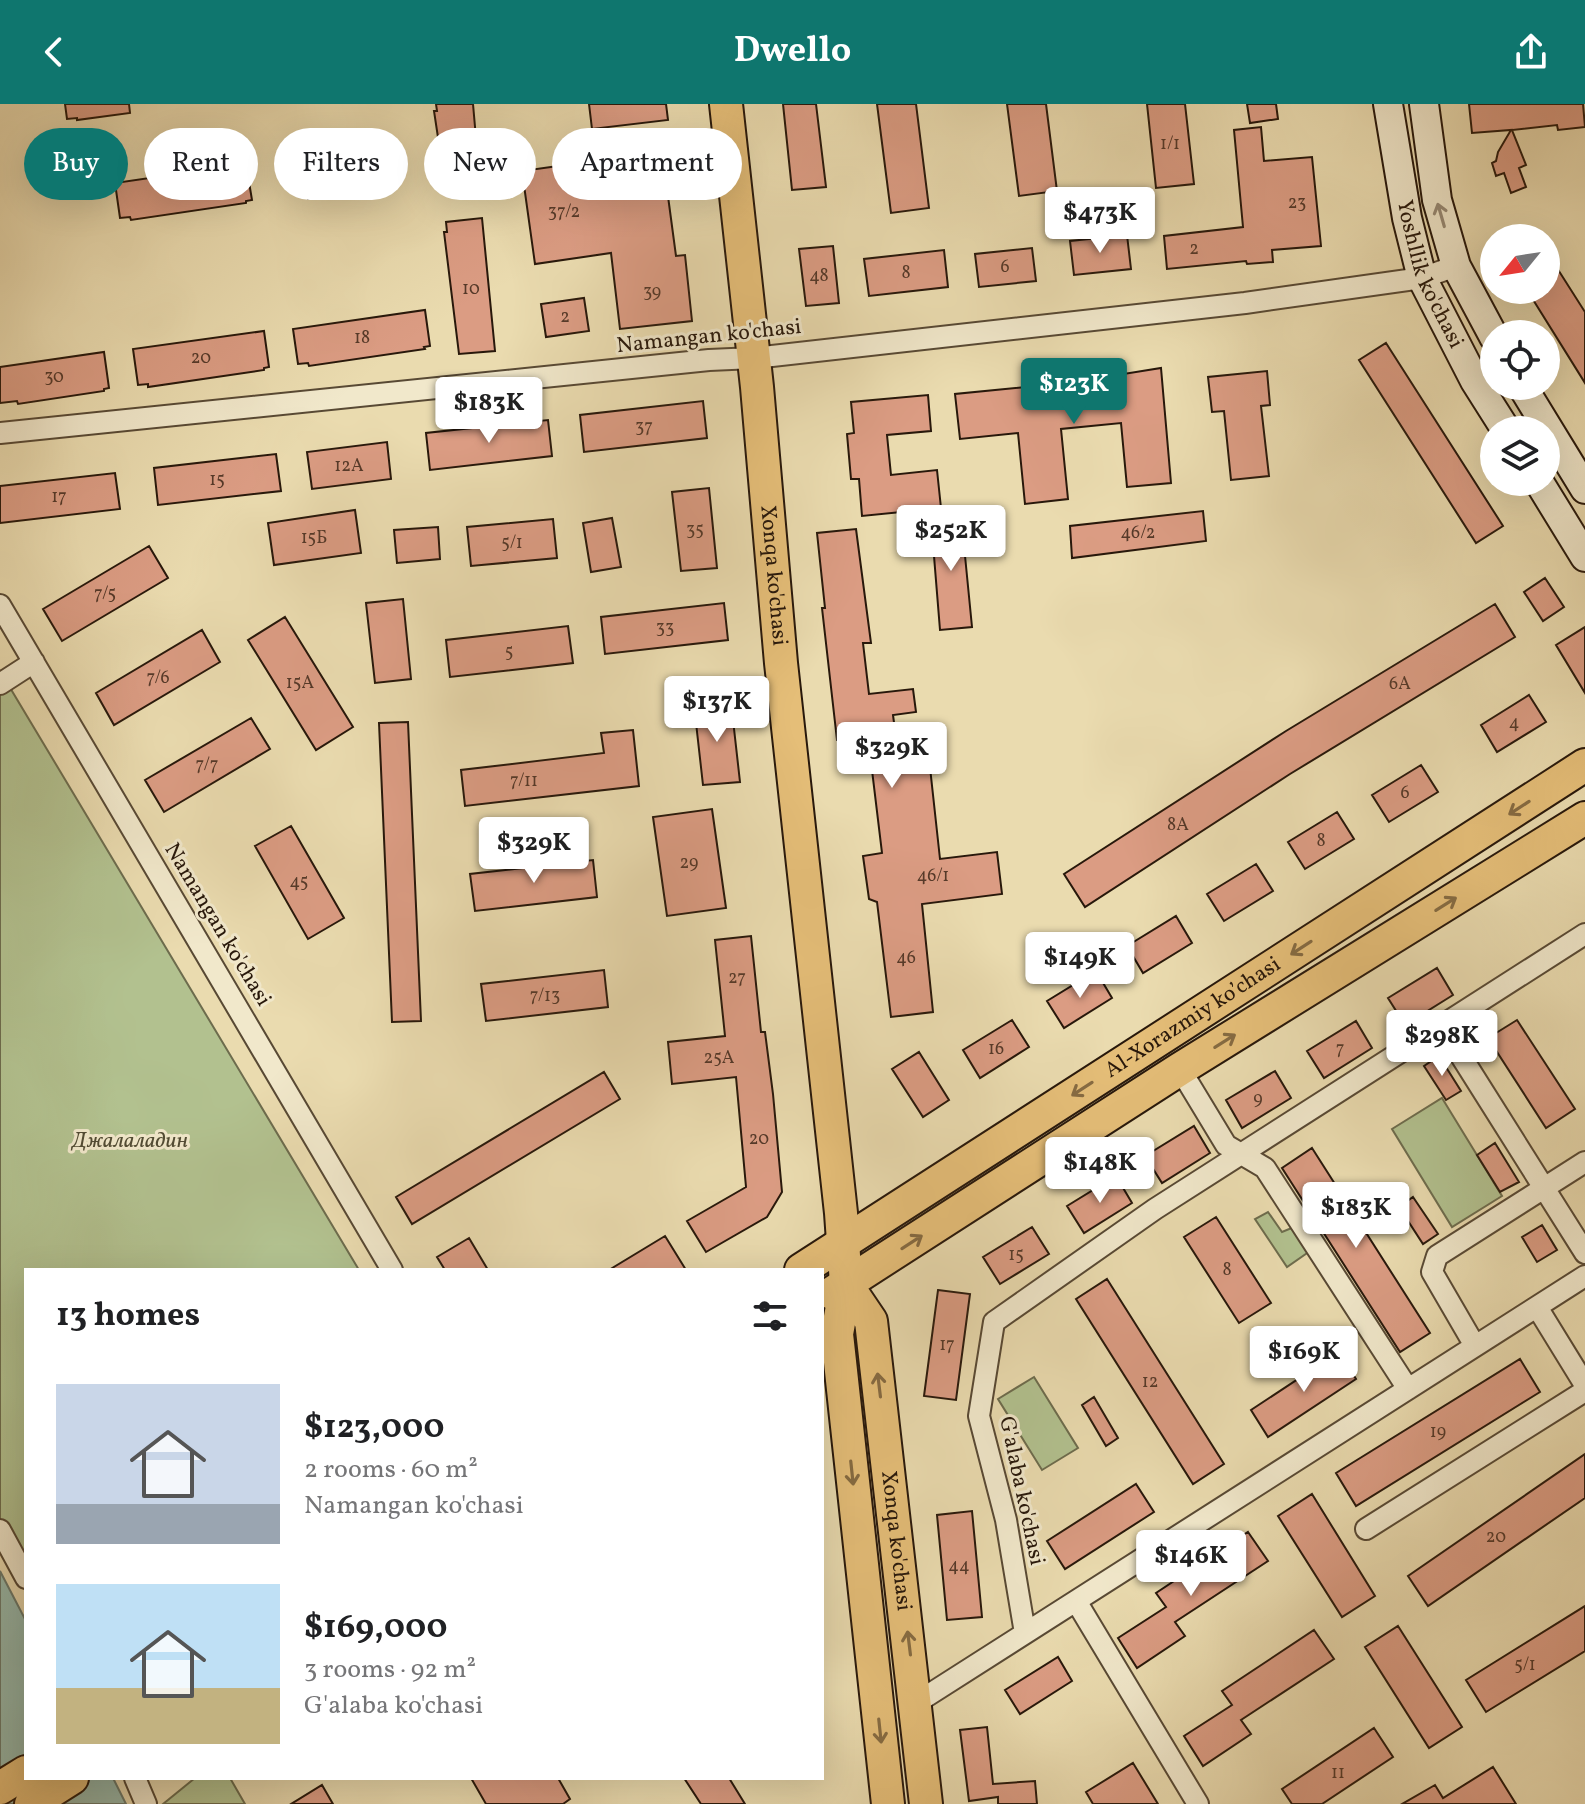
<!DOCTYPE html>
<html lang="en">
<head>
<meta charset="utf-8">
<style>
	:root { --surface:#fff; --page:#f6f6f6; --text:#202124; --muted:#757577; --accent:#0f766e }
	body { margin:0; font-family:Vollkorn,serif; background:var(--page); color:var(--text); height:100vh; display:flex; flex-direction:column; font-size:30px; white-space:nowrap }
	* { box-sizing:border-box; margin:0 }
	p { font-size:26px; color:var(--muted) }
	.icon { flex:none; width:44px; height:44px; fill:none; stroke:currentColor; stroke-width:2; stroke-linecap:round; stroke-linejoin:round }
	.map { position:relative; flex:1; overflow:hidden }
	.sheet { position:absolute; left:24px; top:1164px; width:800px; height:512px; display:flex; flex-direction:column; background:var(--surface); border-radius:0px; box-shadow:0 8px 32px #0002 }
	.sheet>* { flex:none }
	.hud { position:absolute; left:24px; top:24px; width:800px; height:72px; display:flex; gap:16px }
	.needle { width:52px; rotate:240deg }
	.buttons { position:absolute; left:1480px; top:120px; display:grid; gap:16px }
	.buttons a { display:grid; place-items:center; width:80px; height:80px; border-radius:50%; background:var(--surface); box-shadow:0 8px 32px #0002; font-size:40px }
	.price { position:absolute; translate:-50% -68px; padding:0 18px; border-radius:8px; background:#fff; color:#222; font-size:26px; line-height:52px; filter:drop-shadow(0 2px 4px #0008) }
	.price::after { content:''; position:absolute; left:50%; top:48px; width:24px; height:18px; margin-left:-12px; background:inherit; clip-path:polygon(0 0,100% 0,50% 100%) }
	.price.active { background:var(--accent); color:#fff }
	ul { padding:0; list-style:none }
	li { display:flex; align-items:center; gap:24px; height:200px; padding:0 32px }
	li span { display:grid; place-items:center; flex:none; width:224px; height:160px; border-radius:0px; color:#555 }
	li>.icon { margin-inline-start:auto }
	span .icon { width:96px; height:96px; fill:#fffc; stroke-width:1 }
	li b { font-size:34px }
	h2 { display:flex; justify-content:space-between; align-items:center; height:96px; padding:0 32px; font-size:34px }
	.chip { padding:0 28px; border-radius:36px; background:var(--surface); box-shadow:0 8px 32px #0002; font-size:28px; line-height:72px }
	.chip.active { background:var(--accent); color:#fff }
	header { display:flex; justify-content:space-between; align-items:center; height:104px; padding:0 32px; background:var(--accent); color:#fff; font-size:36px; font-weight:700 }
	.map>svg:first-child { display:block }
	.green { fill:#b2c18f; stroke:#6d6c4d; stroke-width:2 }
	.water { fill:#98bbad; stroke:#6b7a6c; stroke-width:2 }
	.building { fill:#db9c83; stroke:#28180b; stroke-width:2 }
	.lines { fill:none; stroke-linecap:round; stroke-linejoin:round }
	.street-casing { stroke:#584934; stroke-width:24 }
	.secondary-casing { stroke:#28180b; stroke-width:32 }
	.primary-casing { stroke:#28180b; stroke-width:36 }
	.street { stroke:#f1e8cb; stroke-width:20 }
	.secondary { stroke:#f1e8cb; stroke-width:28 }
	.primary { stroke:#e5be78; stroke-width:32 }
	.oneway { stroke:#978a75 }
	.oneway2 { stroke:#866b42 }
	.labels { text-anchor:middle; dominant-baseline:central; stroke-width:6; stroke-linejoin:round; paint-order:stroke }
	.number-label { font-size:18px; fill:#553929 }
	.street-label { font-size:22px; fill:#28180b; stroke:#f1e8cb }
	.park-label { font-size:22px; font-style:italic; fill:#514b33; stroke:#f1e8cb }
</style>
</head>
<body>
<header><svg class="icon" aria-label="back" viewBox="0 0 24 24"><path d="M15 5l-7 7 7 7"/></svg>Dwello<svg class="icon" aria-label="share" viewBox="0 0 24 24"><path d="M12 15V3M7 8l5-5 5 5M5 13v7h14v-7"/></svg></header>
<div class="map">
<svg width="1585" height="1700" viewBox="0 0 1585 1700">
	<rect width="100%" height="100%" fill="#eadbaf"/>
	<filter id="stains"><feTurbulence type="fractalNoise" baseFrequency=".0025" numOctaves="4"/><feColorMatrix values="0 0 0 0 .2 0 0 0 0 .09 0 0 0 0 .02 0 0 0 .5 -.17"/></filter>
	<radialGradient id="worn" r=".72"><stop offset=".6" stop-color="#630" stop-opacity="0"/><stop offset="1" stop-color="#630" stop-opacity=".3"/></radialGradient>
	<!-- green -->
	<path class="green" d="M0,567l359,599h-333v298l-26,-49z
		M1442,994l60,98 -50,31 -60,-98z
		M1268,1108l14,20 12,-5 16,24 -23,16 -32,-48z
		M1034,1273l44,71 -36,22 -44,-71z
		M195,1674h35l15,26h-82z"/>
	<!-- water -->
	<path class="water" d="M0,1467l26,50v157h87l13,26h-126z"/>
	<!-- building -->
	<path class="building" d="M65,0h64l1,9 -53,7v-2l-10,1z
		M436,0h37l5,57 -36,3 -8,-53h3z
		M589,0h77l2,16 -76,9z
		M783,0h33l10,83 -34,3z
		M877,0h39l13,104 -38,5z
		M1007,0h39l11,87 -38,5z
		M1147,0h38l9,80 -38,4z
		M1247,0h29l2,15 -28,4z
		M1469,0h114l2,23 -27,3 -1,-5 -45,5 14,35 -7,3 7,19 -15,6 -7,-20 -8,3 -4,-13 4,-2 2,-9 13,-22 -39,3z
		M1261,23l3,34 48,-4 9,89 -49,4 1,12 -26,2 -1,-3 -79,8 -3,-33 79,-9 -9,-97z
		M338,53l4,38 -34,4 -4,-39z
		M663,55l13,97 9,-1 7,66 -72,8 -9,-76 -76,11 -13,-93 72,-10 1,7z
		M246,60l6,36 -6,1v2l-115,17 -1,-3 -10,1 -5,-35z
		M482,114l13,133 -36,3 -15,-122h3l-1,-10z
		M1127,131l4,34 -57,6 -4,-34z
		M833,142l6,57 -33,3 -7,-57z
		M1032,144l4,33 -57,6 -4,-33z
		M944,146l4,37 -79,9 -5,-37z
		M1557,164l28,44v71l-58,-93h19v-16z
		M584,194l5,33 -43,6 -5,-33z
		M425,206l5,36 -6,1 1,2 -116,17 -1,-3 -10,1 -5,-35z
		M264,227l5,36 -5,1v2l-116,17v-3l-10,1 -5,-36z
		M1386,239l117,183 -27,17 -117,-183z
		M104,248l5,36 -5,1v2l-86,13 -1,-3 -17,2v-36z
		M1161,264l10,115 -44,4 -6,-64 -60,6 7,70 -43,5 -7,-71 -58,6 -5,-45 162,-16v-3z
		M1267,267l3,34 -9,1 8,70 -38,4 -7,-69 -12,1 -4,-35z
		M928,291l3,36 -44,4 4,40 46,-5 4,38 -79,8 -3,-37h-8l-4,-45 7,-1 -3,-31z
		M703,297l4,37 -123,14 -4,-37z
		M548,316l4,36 -122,14 -4,-37z
		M387,338l4,37 -79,10 -5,-37z
		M276,350l5,37 -123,14 -4,-37z
		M115,369l5,36 -120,14v-37z
		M709,384l8,80 -36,3 -9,-79z
		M355,406l6,43 -87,12 -6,-42z
		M1203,407l3,30 -134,17 -2,-32z
		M961,411l11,112 -32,3 -9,-111z
		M612,414l9,49 -30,5 -8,-49z
		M553,415l4,39 -86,8 -4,-39z
		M438,423l2,32 -43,4 -3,-33z
		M856,425l15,114h-8l6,51 44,-5 3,23 -23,3 5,38 30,-4 12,110 57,-7 5,42 -80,10 11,108 -42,5 -14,-115 -8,-3 -6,-43 19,-3 -14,-116 -31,3 -15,-132h3l-8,-75z
		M149,442l19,32 -106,63 -19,-32z
		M1545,474l19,29 -21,14 -19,-29z
		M403,495l8,80 -36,4 -9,-80z
		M724,499l4,37 -123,14 -4,-37z
		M1495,500l20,33 -225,137 -205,133 -21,-33 222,-143z
		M285,513l68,110 -37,23 -68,-110z
		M568,522l5,37 -123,14 -4,-37z
		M1585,523v66l-29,-48z
		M202,526l18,32 -106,63 -18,-32z
		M1529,591l17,27 -49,30 -16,-27z
		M731,598l9,80 -37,3 -9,-80z
		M251,614l19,31 -106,63 -19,-32z
		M408,618l13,299 -29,1 -13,-299z
		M633,626l6,56 -174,20 -4,-36 143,-17 -3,-20z
		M1421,661l17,27 -49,30 -17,-27z
		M712,705l14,99 -59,8 -14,-99z
		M1337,708l17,27 -49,30 -17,-27z
		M291,722l53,92 -36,21 -53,-93z
		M593,756l4,37 -122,14 -5,-37z
		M1256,760l17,27 -49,30 -17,-27z
		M1176,812l16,27 -49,30 -16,-27z
		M751,832l10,96h4l8,62 9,98 -15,25 -61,35 -19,-31 59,-34 -10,-110 -64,7 -4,-42 57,-6 -10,-96z
		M1437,864l16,27 -48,30 -17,-27z
		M604,866l4,37 -122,14 -5,-37z
		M1096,867l16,27 -48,30 -17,-27z
		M1012,916l17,27 -49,31 -17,-28z
		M1517,916l58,89 -29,19 -58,-90z
		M1356,917l16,27 -48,30 -17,-27z
		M919,948l30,48 -26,17 -31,-48z
		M1439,952l22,35 -15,9 -22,-34z
		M1275,967l16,27 -49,30 -16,-28z
		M604,968l16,27 -208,125 -16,-27z
		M1194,1022l16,27 -48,30 -17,-27z
		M1495,1039l24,39 -19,10 -23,-37z
		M1312,1044l118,185 -30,19 -118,-184z
		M1116,1072l16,27 -48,30 -17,-27z
		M1413,1093l25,37 -15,10 -24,-37z
		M1216,1113l55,86 -32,20 -55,-86z
		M1542,1121l15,25 -20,12 -15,-25z
		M1032,1123l17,27 -49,30 -17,-27z
		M665,1132l21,34h-77z
		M469,1134l19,32h-43l-8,-13z
		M1107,1175l117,185 -31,20 -117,-185z
		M938,1186l32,4 -14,106 -32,-4z
		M1339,1248l17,27 -88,58 -17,-27z
		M1520,1255l20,33 -184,114 -20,-33z
		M1094,1293l24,41 -12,8 -24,-41z
		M1585,1350v44l-157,108 -20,-30z
		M1136,1380l18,28 -89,57 -18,-28z
		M1312,1390l63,102 -33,21 -64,-101z
		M972,1407l10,106 -35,3 -10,-105z
		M1248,1428l20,29 -93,61 10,14 -48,32 -19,-30 48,-31 -10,-14z
		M1585,1502v45l-99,61 -20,-32z
		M1398,1522l64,101 -33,21 -64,-101z
		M1314,1526l20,29 -93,61 10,14 -48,32 -19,-30 48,-31 -10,-14z
		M1058,1553l14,24 -52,33 -15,-24z
		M987,1623l6,57 42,-3 2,23h-39v-7l-29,4 -9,-71z
		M1374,1624l19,29 -71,47h-30l-10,-15z
		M1133,1659l25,41h-65l-7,-12z
		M1493,1663l23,37h-114l33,-19 8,13z
		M471,1674h87l12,21 -7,5h-77z
		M684,1674h45l16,26h-44z
		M322,1681l11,19h-42z"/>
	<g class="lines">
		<!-- street casing -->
		<g class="street-casing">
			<path id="street" d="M0,329l709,-73 45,-2 491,-55 177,-25 34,-12
				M0,501l392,665
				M0,580l34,-22
				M1442,922l143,227
				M1180,965l46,76 39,23 143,221
				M1537,1203l48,78
				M1475,1242l-43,-74 5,-16 148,-94
				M1366,1425l219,-138
				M0,1426l26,48
				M1076,1497l122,203
				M1025,1529l-19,-113 -27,-104 15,-94 161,-113 430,-275
				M916,1599l669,-427
				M135,1674l11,26"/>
		</g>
		<!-- secondary casing -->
		<g class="secondary-casing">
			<g id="secondary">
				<path id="s1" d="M1388,0l19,114 15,60 53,103 31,49"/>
				<path d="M1424,0l13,96 19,66 38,71"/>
				<path d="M1522,282l63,103"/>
				<path d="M1539,378l46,75"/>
			</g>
		</g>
		<!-- primary casing -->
		<g class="primary-casing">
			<g id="primary">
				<path id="s2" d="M726,0l31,283 24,276 60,550 5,71 -9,50 51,470"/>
				<path id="s3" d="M801,1166l784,-505"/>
				<path id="s4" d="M846,1180l25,37 55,483"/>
				<path d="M832,1189l348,-224 405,-251"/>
				<path d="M0,1684l26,-16"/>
				<path d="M31,1700l41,-26"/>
			</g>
		</g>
		<!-- street -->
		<use href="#street" class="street"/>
		<!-- secondary -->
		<use href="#secondary" class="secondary"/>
		<!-- primary -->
		<use href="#primary" class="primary"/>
	</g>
	<!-- one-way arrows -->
	<defs><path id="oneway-shaft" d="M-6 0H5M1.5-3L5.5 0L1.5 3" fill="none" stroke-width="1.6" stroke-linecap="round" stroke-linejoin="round" transform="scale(2)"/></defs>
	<use class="oneway" href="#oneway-shaft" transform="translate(1441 111) rotate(-106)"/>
	<g class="oneway2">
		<use href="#oneway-shaft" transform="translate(1519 704) rotate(147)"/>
		<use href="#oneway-shaft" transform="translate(1446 800) rotate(-32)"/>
		<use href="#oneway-shaft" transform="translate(1301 844) rotate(147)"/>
		<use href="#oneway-shaft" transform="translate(1225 937) rotate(-32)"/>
		<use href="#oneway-shaft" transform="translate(1082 985) rotate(147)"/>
		<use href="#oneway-shaft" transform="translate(912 1138) rotate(-33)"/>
		<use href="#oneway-shaft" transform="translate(879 1281) rotate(-97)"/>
		<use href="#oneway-shaft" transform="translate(852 1369) rotate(84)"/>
		<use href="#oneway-shaft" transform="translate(909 1539) rotate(-97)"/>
		<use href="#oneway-shaft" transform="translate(880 1627) rotate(84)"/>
	</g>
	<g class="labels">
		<!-- number labels -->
		<g class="number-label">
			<text x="1170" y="40">1/1</text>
			<text x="1297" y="99">23</text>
			<text x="564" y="108">37/2</text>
			<text x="1194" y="145">2</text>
			<text x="1005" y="163">6</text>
			<text x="906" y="169">8</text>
			<text x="819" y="172">48</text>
			<text x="471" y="185">10</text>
			<text x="652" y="188">39</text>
			<text x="565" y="213">2</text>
			<text x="362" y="234">18</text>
			<text x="201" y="254">20</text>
			<text x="54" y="273">30</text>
			<text x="644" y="323">37</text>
			<text x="349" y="362">12A</text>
			<text x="217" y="376">15</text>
			<text x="59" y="393">17</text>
			<text x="695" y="426">35</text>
			<text x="1138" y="429">46/2</text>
			<text x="314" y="434">15Б</text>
			<text x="512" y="439">5/1</text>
			<text x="105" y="490">7/5</text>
			<text x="665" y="524">33</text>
			<text x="509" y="548">5</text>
			<text x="158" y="574">7/6</text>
			<text x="300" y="579">15А</text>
			<text x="1400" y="580">6А</text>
			<text x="1514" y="619">4</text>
			<text x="207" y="661">7/7</text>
			<text x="524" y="677">7/11</text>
			<text x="1405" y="689">6</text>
			<text x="1178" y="721">8А</text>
			<text x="1321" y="737">8</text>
			<text x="689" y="759">29</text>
			<text x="933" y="772">46/1</text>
			<text x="299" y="778">45</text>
			<text x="906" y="854">46</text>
			<text x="737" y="874">27</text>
			<text x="545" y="892">7/13</text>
			<text x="996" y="945">16</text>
			<text x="1340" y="945">7</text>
			<text x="719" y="954">25A</text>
			<text x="1258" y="995">9</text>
			<text x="759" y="1035">20</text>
			<text x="1016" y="1151">15</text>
			<text x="1227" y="1166">8</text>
			<text x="947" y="1241">17</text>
			<text x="1150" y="1278">12</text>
			<text x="1438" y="1328">19</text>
			<text x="1496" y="1433">20</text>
			<text x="959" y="1462">44</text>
			<text x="1525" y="1561">5/1</text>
			<text x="1338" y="1669">11</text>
		</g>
		<!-- street labels -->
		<g class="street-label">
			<text stroke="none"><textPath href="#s1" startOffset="176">Yoshllik ko'chasi</textPath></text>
			<text transform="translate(709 233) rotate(-6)">Namangan ko'chasi</text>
			<text stroke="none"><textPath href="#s2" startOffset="474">Xonqa ko'chasi</textPath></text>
			<text transform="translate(217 821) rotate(59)">Namangan ko'chasi</text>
			<text stroke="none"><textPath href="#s3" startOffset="466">Al-Xorazmiy ko’chasi</textPath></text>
			<text transform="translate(1021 1387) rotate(78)">G'alaba ko'chasi</text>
			<text stroke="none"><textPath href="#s4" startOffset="266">Xonqa ko'chasi</textPath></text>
		</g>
		<!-- park labels -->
		<g class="park-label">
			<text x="130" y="1037">Джалаладин</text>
		</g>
	</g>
	<rect width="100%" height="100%" filter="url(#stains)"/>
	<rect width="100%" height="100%" fill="url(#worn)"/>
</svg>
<div class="buttons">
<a><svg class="needle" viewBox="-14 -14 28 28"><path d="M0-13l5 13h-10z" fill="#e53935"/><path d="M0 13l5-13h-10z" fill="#757577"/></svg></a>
<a><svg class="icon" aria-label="locate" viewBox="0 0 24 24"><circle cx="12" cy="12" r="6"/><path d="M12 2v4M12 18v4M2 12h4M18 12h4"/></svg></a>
<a><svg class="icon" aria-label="layers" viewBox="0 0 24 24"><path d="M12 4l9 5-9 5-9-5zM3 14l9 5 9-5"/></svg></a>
</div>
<b class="price" style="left:1100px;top:151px">$473K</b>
<b class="price active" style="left:1074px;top:322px">$123K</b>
<b class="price" style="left:489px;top:341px">$183K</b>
<b class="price" style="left:951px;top:469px">$252K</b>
<b class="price" style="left:717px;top:640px">$137K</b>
<b class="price" style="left:892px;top:686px">$329K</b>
<b class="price" style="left:534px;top:781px">$329K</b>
<b class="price" style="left:1080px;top:896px">$149K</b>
<b class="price" style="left:1442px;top:974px">$298K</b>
<b class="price" style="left:1100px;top:1101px">$148K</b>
<b class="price" style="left:1356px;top:1146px">$183K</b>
<b class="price" style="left:1304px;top:1290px">$169K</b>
<b class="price" style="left:1191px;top:1494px">$146K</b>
<div class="hud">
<a class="chip active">Buy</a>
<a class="chip">Rent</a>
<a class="chip">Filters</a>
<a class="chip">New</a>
<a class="chip">Apartment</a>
</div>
<section class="sheet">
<h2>13 homes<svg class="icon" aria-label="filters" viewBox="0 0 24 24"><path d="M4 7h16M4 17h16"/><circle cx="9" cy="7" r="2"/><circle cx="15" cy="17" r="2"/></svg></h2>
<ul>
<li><span style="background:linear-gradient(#c9d6e8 75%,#9aa5b1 0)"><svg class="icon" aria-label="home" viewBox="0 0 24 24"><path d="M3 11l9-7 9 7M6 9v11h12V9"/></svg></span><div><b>$123,000</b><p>2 rooms · 60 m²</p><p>Namangan ko'chasi</p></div></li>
<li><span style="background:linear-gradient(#bfe0f5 65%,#c2b280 0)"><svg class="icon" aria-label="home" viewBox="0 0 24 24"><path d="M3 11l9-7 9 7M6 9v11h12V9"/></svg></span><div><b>$169,000</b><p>3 rooms · 92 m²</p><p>G'alaba ko'chasi</p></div></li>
</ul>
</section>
</div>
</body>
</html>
